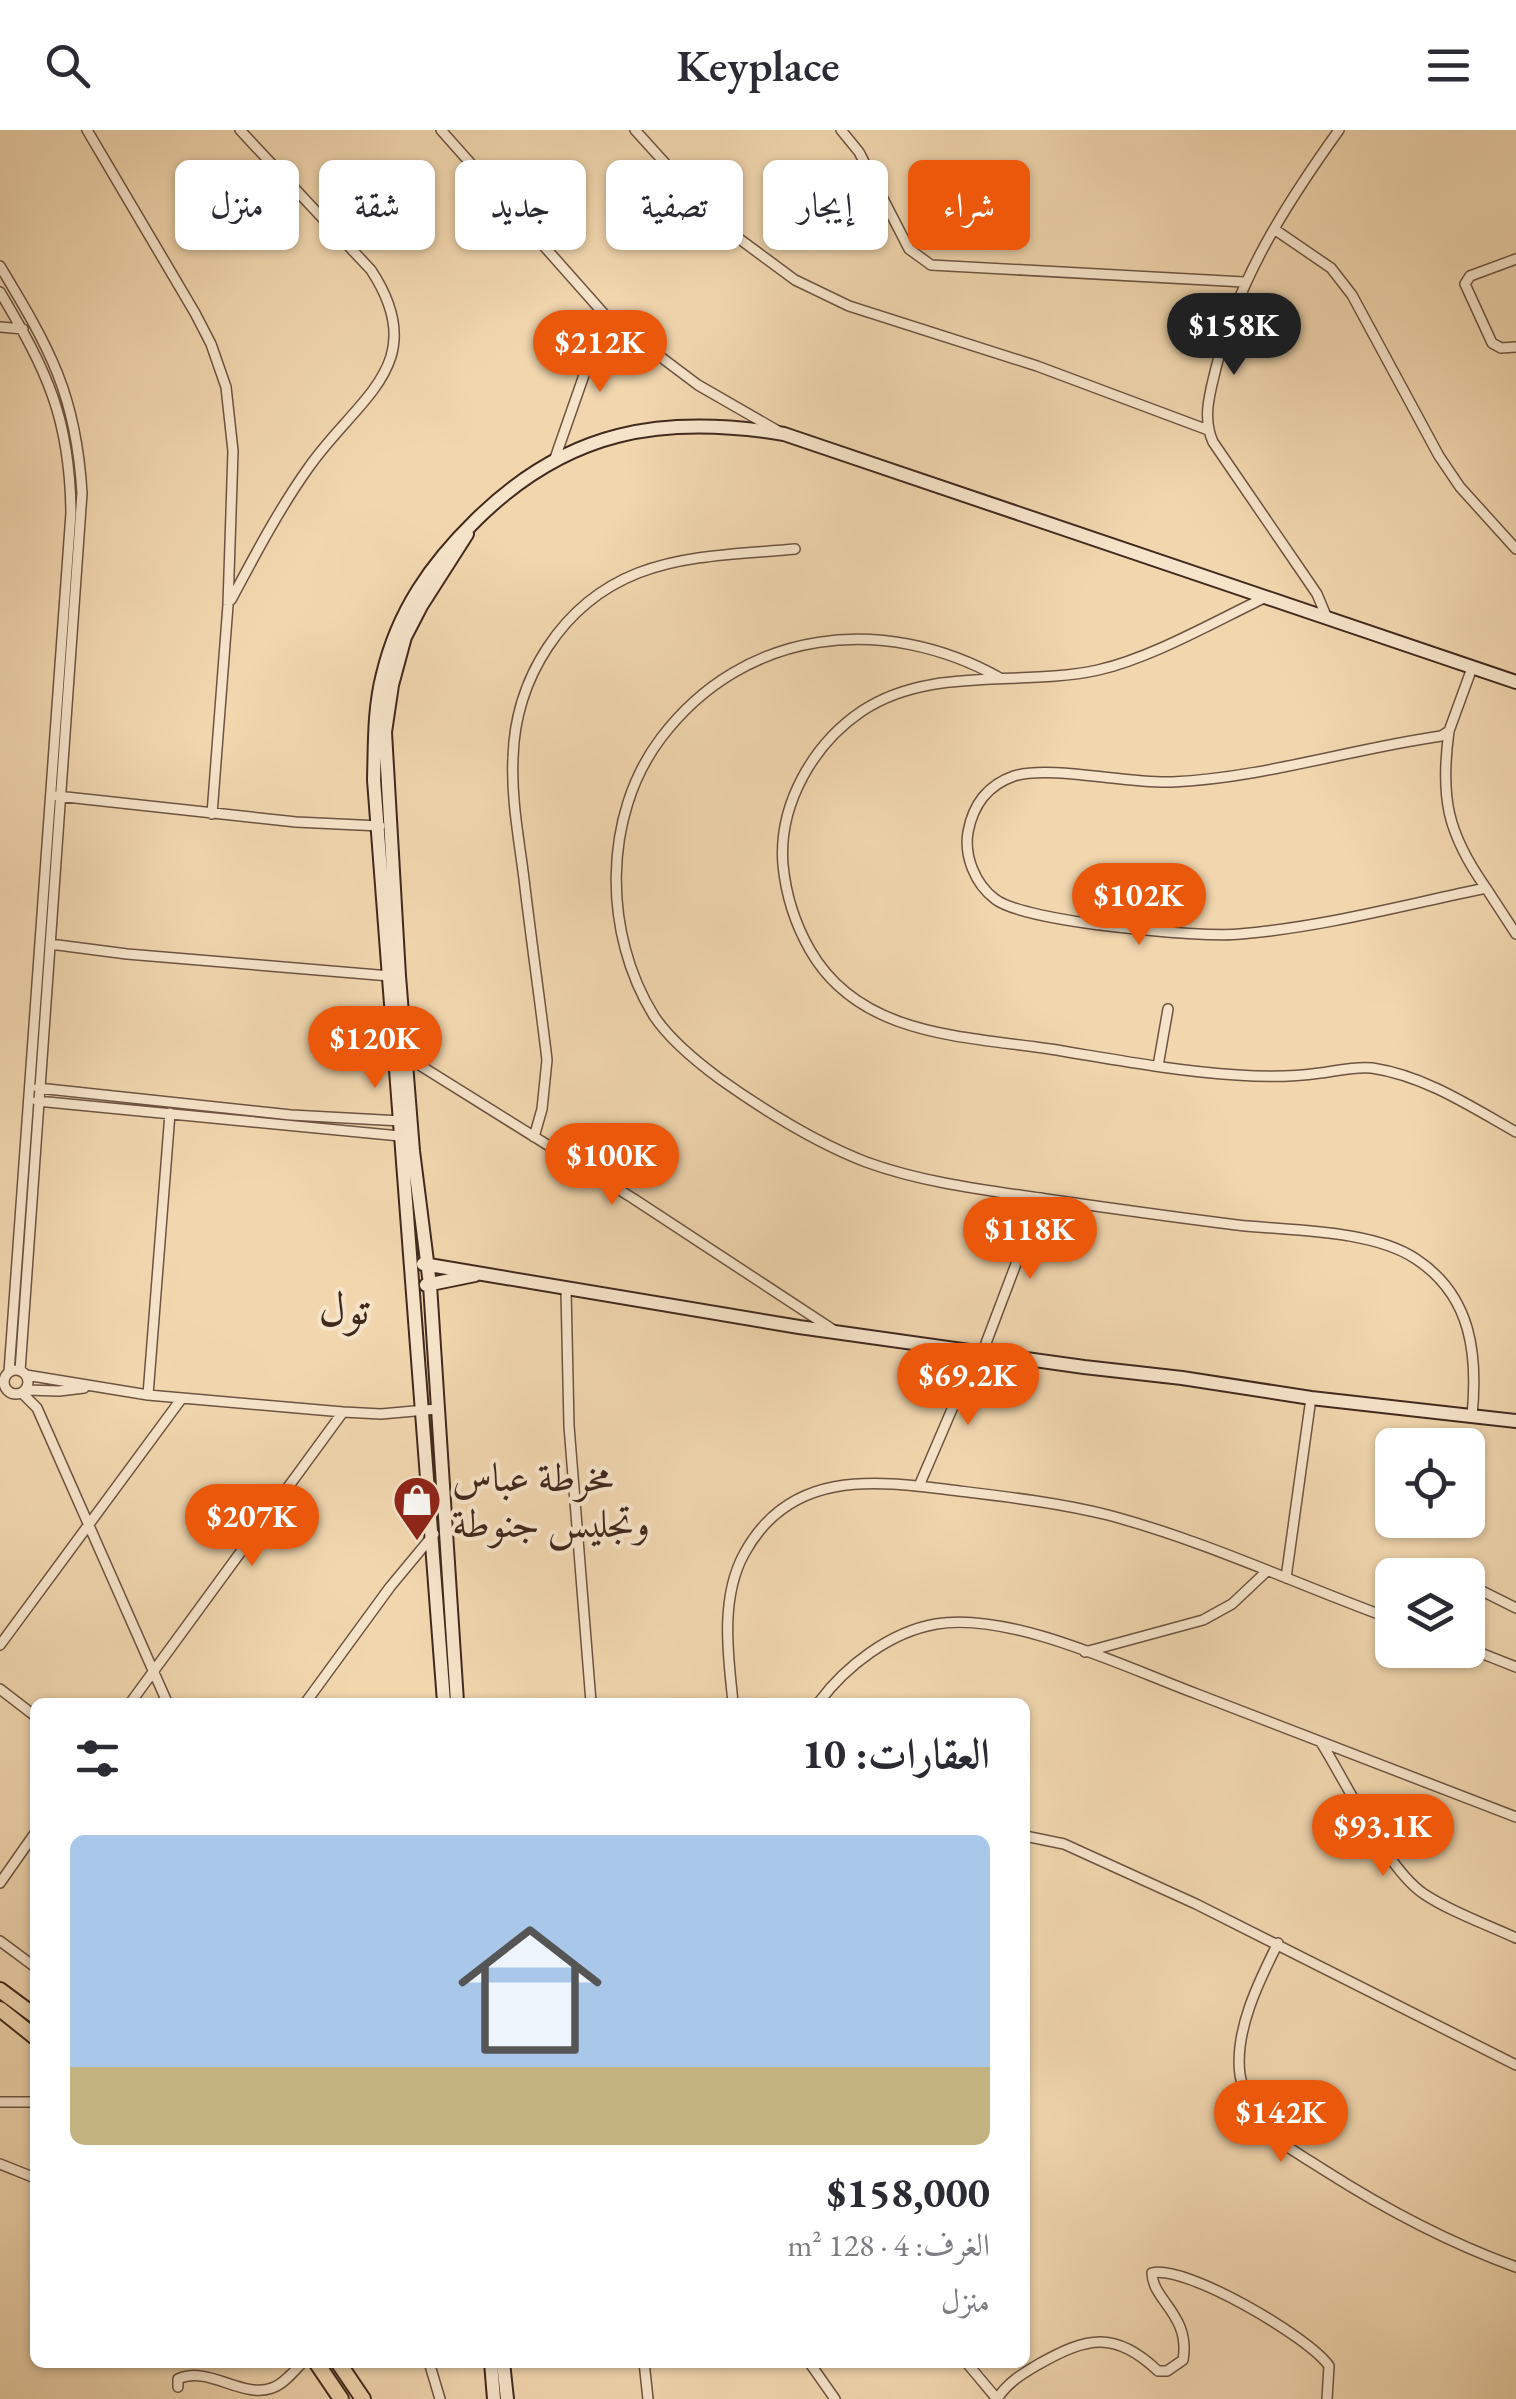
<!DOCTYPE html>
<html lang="ar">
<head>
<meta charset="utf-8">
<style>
	:root { --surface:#fff; --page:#f7f7f7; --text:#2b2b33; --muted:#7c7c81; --line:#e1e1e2; --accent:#ea580c }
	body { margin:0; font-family:"EB Garamond",Amiri,serif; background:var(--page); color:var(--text); direction:rtl; height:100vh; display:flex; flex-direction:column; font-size:38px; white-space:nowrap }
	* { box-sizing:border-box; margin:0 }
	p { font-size:32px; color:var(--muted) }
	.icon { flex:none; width:55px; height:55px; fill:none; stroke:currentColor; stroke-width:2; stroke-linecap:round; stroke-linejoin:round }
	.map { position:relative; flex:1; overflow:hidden; direction:ltr }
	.drawer { position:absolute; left:30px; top:1568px; width:1000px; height:670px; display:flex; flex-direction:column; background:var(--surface); border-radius:15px; box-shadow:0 2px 8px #0004; direction:rtl }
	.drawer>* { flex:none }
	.guide { position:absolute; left:30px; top:30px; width:1000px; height:90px; direction:rtl; display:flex; gap:20px }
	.controls { position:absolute; left:1375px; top:1298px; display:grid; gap:20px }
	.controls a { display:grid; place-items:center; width:110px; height:110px; border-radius:15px; background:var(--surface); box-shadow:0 2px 8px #0004; font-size:50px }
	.price { position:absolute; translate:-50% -85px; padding:0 22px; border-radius:35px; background:var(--accent); color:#fff; font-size:32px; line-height:65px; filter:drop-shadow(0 2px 5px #0008) }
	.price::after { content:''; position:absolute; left:50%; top:60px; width:30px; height:22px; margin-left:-15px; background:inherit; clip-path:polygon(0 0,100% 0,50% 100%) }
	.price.current { background:#222; color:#fff }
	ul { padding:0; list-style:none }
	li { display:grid; align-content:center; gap:20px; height:530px; padding:0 40px }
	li+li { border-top:2px solid var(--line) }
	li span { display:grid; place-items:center; height:310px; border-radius:15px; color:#555 }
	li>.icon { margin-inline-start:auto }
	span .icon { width:180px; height:180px; fill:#fffc; stroke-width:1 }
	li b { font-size:42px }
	h2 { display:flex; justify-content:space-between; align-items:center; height:120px; padding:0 40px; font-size:42px }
	.tag { padding:0 35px; border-radius:15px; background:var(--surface); box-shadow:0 2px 8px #0004; font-size:35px; line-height:90px }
	.tag.current { background:var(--accent); color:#fff }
	header { display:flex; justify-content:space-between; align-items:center; height:130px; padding:0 40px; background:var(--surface); font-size:45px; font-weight:600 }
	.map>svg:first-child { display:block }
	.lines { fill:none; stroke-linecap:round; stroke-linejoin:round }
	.street-casing { stroke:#6d5442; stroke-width:12 }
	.secondary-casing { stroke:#41291e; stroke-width:16 }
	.primary-casing { stroke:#41291e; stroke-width:18 }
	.street { stroke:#f6e4ca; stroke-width:9 }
	.secondary { stroke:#f6e4ca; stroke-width:12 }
	.primary { stroke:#f1d6ae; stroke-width:14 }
	.labels { text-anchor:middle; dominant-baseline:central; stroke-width:8; stroke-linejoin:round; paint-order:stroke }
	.poi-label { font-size:40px; fill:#41291e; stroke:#f6e4ca; text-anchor:start }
	.quarter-label { font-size:45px; fill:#41291e; stroke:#f6e4ca }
</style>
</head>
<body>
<header><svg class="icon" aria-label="menu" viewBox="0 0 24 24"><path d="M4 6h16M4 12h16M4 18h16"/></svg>Keyplace<svg class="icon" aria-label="search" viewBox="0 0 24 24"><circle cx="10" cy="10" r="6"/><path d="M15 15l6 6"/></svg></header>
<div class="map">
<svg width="1516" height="2269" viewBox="0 0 1516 2269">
	<rect width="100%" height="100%" fill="#f1d6ae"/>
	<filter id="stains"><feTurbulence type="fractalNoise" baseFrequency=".002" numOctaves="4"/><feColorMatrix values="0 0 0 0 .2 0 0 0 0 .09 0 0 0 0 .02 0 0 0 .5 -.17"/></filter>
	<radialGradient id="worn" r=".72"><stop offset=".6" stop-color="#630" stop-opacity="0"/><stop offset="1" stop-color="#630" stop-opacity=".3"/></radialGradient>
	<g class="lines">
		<!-- street casing -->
		<g class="street-casing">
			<path id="street" d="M87,0l108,183 16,31 15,43 7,64 -5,154 -16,209
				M441,0l164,185 93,70 80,46
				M635,0l87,96 73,54 54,26 188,60 171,64
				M841,0l18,22 50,97 22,16 313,17
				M1274,99l57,39 21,27 87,161 21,31 56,62
				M1516,129l-46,17 -5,8 27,59 9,5 15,-1
				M0,136c50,83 76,128 82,227l-62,878
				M0,162c47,79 70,126 71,221l-62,859
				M0,197l23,2
				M554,331l51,-146
				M1264,468c-50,24 -113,60 -166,72 -77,17 -167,-5 -236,41 -49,33 -84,94 -79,154 3,31 11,57 27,85 49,86 152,86 240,99 62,10 124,22 187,26 26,2 56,2 83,-2 17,-2 35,-7 52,-5 53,8 98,38 144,64
				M231,470c24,-45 48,-91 78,-133 48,-69 124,-103 62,-197l-131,-140
				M1327,488l-10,-24 -104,-152c-11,-25 -3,-49 3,-74 22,-89 70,-164 123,-238
				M1472,538l-23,63 -8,5c-90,13 -179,42 -269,46 -44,2 -121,-17 -158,-6 -26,9 -41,29 -46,56 -4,24 7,52 27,67 29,23 204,39 245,35 84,-7 164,-29 246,-46l30,46
				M1000,548c-116,-65 -256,-50 -339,60 -59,78 -58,196 -7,278 16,24 43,46 66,63 45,32 94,63 146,83 58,21 119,28 180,37 63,9 127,18 191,26 53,6 134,4 179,34 56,37 62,96 56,157
				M1449,601c-9,66 -2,102 37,157
				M57,666l239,26 84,4
				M50,814l77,10 263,22
				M405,926l229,143 198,130
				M1158,936l10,-57
				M38,958l253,27 110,6
				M37,971l363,35
				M534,1007l8,-28 5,-49c-7,-60 -16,-121 -23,-181 -5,-40 -13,-81 -11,-121 2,-79 49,-155 125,-185 49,-19 104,-19 157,-24
				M566,1160l3,136 22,276
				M983,1221l58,-153
				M4 1252a12 12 0 1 1 24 0a12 12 0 1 1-24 0Z
				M26,1245l122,20 195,17 38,2 56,-5
				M26,1260l33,1 25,-3
				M22,1263l15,15 130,294
				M148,1265l22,-282
				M919,1356l58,-135
				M1431,1437l17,8
				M1286,1448l25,-180
				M1468,1454l48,24
				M0,1515l182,-247
				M1468,1518l48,19
				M1085,1522l118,-32 29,-16 35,-33
				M0,1559l35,27
				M131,1572l212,-290
				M306,1572l84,-115 44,-53
				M733,1572c-5,-47 -13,-104 11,-148 47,-87 134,-73 215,-63 50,6 101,12 149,24 98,26 190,70 284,104
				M819,1572c27,-36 71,-70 117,-78 74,-13 191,44 261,70 107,41 213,82 319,123
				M1322,1614c25,40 65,125 102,150 27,18 62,30 92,44
				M1025,1706l39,8 132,60 320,161
				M0,1753l35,-50
				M0,1811l35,26
				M1278,1813c-19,38 -44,88 -38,132 3,17 11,35 22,49 16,20 41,32 62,46 61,39 123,72 192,97
				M0,1972h35
				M0,2034l35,14
				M429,2232l11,37
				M644,2232l4,37
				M809,2232l26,37
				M966,2232l31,37
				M178,2257v-8c30,-14 64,20 94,9 12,-4 22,-17 31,-26
				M997,2269c11,-17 25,-25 42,-35 48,-27 76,-34 119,7h9l16,-11c8,-45 -31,-60 -31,-87 33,-9 157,64 177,93l-2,33"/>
		</g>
		<!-- secondary casing -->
		<g class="secondary-casing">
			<path id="secondary" d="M423,1134l376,63 285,40 98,11 129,20 205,23
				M426,1155l49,-10
				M444,1572l-70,-922c1,-36 0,-72 9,-106 15,-63 48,-110 93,-154 91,-90 186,-106 308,-86l732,248
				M457,1572l-27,-417 -17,-134 -14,-175 -14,-244 7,-47 13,-48 16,-31 46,-72
				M491,2232l3,37
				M503,2232l4,37"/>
		</g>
		<!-- primary casing -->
		<g class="primary-casing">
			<path id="primary" d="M0,1860l35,26
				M0,1879l35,28
				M316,2232l25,37
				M338,2232l25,37"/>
		</g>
		<!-- street -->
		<use href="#street" class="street"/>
		<!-- secondary -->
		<use href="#secondary" class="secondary"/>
		<!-- primary -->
		<use href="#primary" class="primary"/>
	</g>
	<!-- icons -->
	<defs>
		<g id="shop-pin" transform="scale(2.5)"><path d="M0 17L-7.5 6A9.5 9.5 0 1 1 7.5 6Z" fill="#8f2418" stroke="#f6e4ca"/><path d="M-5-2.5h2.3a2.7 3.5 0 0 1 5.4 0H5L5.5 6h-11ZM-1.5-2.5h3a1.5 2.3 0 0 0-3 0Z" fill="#fff"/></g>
	</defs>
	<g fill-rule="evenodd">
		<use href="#shop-pin" x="417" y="1370"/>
	</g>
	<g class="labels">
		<!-- poi labels -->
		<g class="poi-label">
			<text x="452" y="1347">مخرطة عباس<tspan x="452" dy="46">وتجليس جنوطة</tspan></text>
		</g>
		<!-- quarter labels -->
		<g class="quarter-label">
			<text x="344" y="1178">تول</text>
		</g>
	</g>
	<rect width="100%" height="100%" filter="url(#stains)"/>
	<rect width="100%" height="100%" fill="url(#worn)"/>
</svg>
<div class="controls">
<a><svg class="icon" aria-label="locate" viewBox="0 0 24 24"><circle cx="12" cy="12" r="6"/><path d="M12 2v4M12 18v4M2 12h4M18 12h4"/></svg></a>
<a><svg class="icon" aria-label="layers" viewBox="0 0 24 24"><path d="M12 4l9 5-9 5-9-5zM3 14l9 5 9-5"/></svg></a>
</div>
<b class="price current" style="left:1234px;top:248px">$158K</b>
<b class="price" style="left:600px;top:265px">$212K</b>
<b class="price" style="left:1139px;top:818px">$102K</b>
<b class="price" style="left:375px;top:961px">$120K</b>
<b class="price" style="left:612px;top:1078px">$100K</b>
<b class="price" style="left:1030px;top:1152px">$118K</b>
<b class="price" style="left:968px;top:1298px">$69.2K</b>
<b class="price" style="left:252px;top:1439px">$207K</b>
<b class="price" style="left:1383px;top:1749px">$93.1K</b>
<b class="price" style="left:1281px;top:2035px">$142K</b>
<div class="guide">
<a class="tag current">شراء</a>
<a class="tag">إيجار</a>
<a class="tag">تصفية</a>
<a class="tag">جديد</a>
<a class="tag">شقة</a>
<a class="tag">منزل</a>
</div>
<section class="drawer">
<h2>العقارات: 10<svg class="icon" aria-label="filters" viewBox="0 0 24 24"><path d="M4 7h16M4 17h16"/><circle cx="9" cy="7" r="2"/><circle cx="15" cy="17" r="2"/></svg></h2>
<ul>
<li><span style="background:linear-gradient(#a9c7e8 75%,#c2b280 0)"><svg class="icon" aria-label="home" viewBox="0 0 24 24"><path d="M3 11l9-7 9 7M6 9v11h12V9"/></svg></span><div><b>$158,000</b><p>الغرف: 4 · 128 m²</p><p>منزل</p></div></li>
</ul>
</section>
</div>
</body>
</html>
